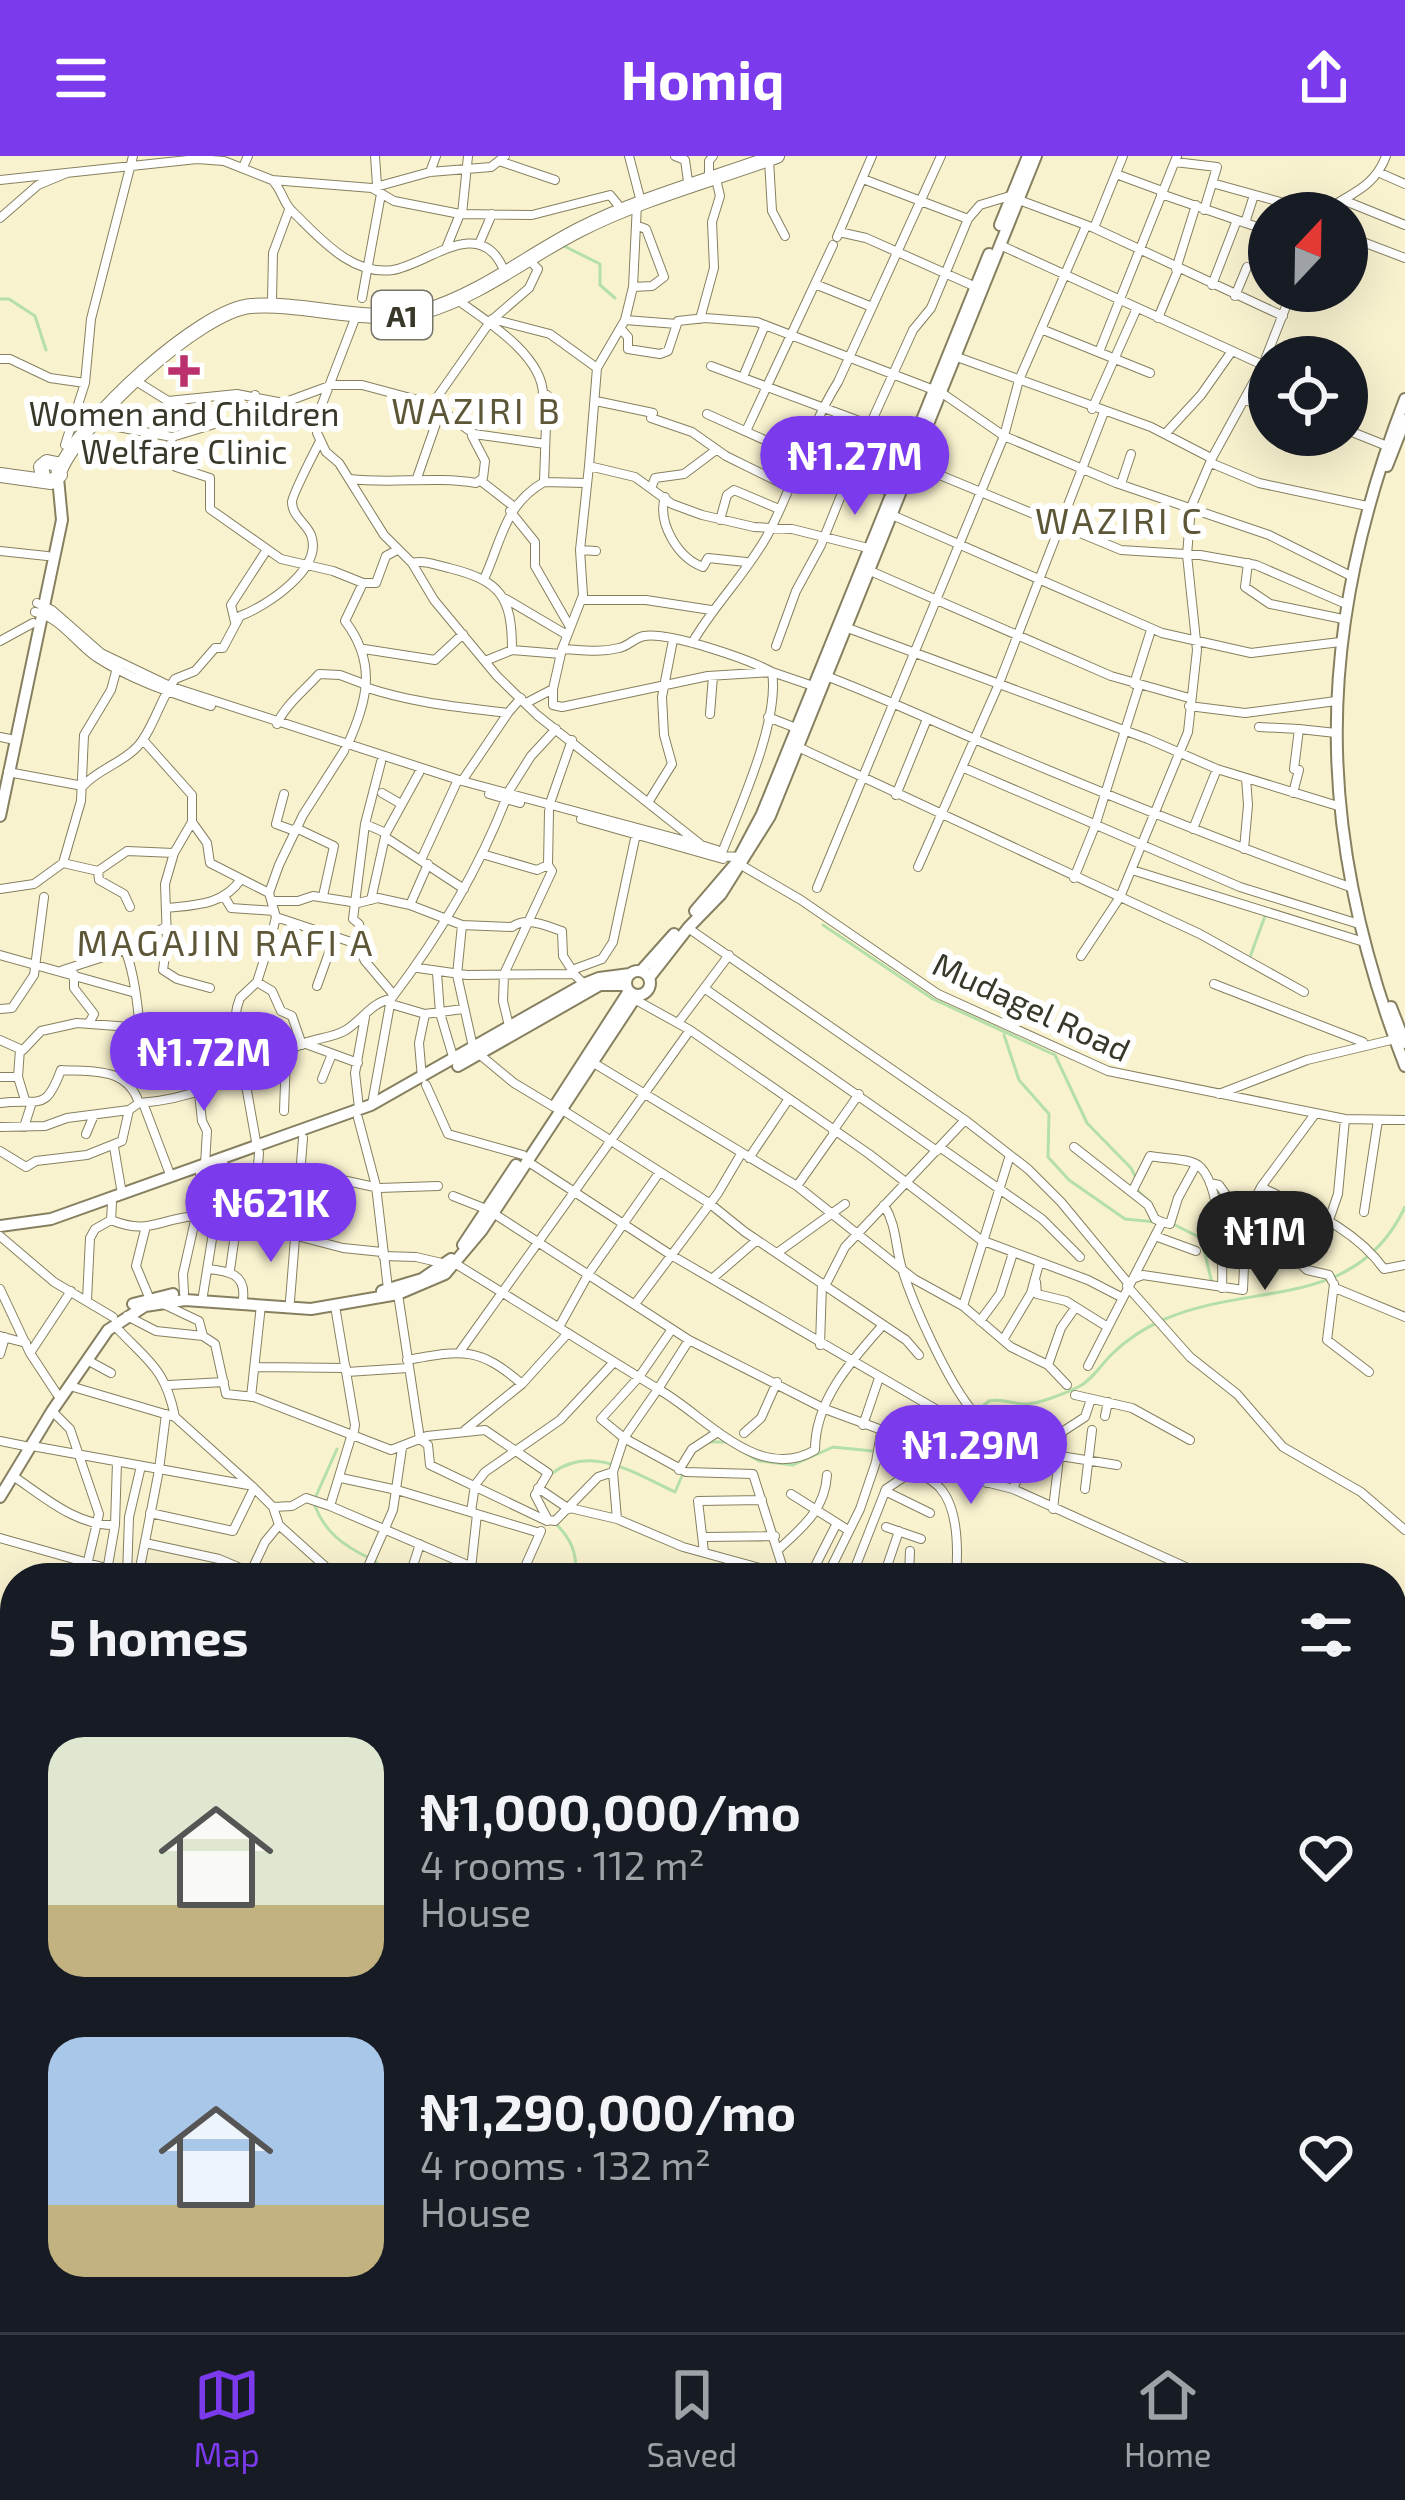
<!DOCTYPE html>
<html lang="en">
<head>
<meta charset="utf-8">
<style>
	:root { --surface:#171b24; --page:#242831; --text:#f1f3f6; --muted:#9ea1a6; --line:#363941; --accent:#7c3aed }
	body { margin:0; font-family:"Exo 2",sans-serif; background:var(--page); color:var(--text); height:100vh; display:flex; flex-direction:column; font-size:45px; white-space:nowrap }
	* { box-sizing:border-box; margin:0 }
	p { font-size:39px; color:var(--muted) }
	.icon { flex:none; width:66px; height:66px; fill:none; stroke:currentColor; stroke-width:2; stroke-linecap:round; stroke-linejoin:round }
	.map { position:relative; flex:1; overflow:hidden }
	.side { position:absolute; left:0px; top:1407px; width:1407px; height:771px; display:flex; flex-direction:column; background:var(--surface); border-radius:48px 48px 0 0; box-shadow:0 12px 48px #0002 }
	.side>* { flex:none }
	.needle { width:78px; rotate:22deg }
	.fabs { position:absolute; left:1248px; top:36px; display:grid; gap:24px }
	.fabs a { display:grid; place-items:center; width:120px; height:120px; border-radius:50%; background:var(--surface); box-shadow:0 12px 48px #0002; font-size:60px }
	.price { position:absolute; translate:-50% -102px; padding:0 27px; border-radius:42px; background:var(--accent); color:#fff; font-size:39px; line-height:78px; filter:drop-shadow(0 3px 6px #0008) }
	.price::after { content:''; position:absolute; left:50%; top:72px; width:36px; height:27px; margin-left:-18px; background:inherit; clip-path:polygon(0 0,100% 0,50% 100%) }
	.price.current { background:#222; color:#fff }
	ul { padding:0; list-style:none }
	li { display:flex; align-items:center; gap:36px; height:300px; padding:0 48px }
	li span { display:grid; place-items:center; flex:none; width:336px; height:240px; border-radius:36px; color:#555 }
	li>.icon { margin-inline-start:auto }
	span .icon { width:144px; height:144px; fill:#fffc; stroke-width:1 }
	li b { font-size:51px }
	h2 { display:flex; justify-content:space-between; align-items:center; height:144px; padding:0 48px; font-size:51px }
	header { display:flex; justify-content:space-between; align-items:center; height:156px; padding:0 48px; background:var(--accent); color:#fff; font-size:54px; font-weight:700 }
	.dock { display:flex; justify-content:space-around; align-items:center; height:168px; border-top:3px solid var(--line); background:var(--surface); font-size:33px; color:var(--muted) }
	.dock a { display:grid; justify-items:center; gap:6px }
	.dock .current { color:var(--accent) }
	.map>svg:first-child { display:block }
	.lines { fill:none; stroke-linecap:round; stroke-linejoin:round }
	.stream { stroke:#b5dfa8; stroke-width:3 }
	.minor-casing { stroke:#868060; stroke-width:10 }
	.major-casing { stroke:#868060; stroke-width:14 }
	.highway-casing { stroke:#868060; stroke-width:16 }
	.minor { stroke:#fff; stroke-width:8 }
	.major { stroke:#fff; stroke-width:10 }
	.highway { stroke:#fff; stroke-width:14 }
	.poi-dot { fill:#ba316d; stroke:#fff; stroke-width:4.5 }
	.labels { text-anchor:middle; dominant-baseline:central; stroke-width:12; stroke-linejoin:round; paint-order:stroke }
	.shield { fill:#fff; stroke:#75746a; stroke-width:3 }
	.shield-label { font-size:30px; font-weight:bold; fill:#3a382a }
	.poi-label { font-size:33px; fill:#3a382a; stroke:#fff }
	.street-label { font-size:33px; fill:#3a382a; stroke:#fff }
	.neighbourhood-label { font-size:36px; letter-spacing:3px; fill:#5d5738; stroke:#fff }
</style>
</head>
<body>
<header><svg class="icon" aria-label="menu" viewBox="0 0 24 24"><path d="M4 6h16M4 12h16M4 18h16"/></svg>Homiq<svg class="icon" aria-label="share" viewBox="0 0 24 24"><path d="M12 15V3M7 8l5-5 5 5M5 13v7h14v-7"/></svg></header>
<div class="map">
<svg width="1405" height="2176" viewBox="0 0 1405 2176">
	<rect width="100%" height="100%" fill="#f9f2cf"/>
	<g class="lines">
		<!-- stream -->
		<path class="stream" d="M562,89l38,19v21l15,13
			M0,143h9l26,17 11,34
			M823,769l110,74 122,56 32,68 44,45 6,12
			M1250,801l15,-41
			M1004,879l15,45 30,34 -1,43 21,23 56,39 31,3
			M1136,1033l14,13
			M1171,1067l30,15 11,45
			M709,1286h20
			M742,1295l17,10 34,4 40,-18 89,9
			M930,1295l59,-50c14,-3 23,3 36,3 14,0 41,-11 53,-17 13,-6 23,-22 33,-32 16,-16 33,-27 54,-36 89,-38 191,-8 240,-112
			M551,1318c40,-31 85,0 124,18l7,-16
			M316,1340l21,-47
			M315,1350c10,26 28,39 52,51
			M554,1366c18,17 23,31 22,56
			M376,1406l14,16
			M0,1880l15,-14"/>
		<!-- minor casing -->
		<g class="minor-casing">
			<path id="minor" d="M375,0l2,29
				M629,0l11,42
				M675,0l10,4 3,21
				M769,4l3,51 13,25
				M502,6l53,18
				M1175,6l42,5 -13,43
				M243,11l5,-11
				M430,16l6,-16
				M709,17v-12l4,-5
				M1380,17l25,11
				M1116,18l46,17
				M863,23l105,40
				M0,24l197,-21 27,2 48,19 100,8 22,13 66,13 72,1 78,-20 9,11
				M272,24c10,9 11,23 20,31 27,26 59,65 101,59 35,-6 85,-54 109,-4
				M1212,27l108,30
				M372,32l58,-16 61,-5 14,-11
				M1161,38l108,37
				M1019,44l75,28 189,88
				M1343,44l62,25
				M637,48l-4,83 -8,33 -28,48 -8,98 46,11 37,27 30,11 52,12 38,2 76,19
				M1322,57c26,-19 52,-24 64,-57
				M462,58l6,-58
				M0,62l38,-33 29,-12
				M1245,67l9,-28
				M1094,72l29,-72
				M839,76l27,6 110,49
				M1347,80l58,22
				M837,81l35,-81
				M479,88l13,-30
				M1000,89l263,120
				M447,90l13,-32
				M1176,113l20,-64
				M815,128l57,23
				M1212,129l25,-65
				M633,131l19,-1 12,-9 -18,-48 -8,-3
				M1235,140l12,-29
				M362,142l19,-104
				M456,143c29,21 87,56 87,96h4l-3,87
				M272,144l1,-47 16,-43
				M356,160l-37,96 -2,21 9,19 13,11 45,72 28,28 22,37 63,76 40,39 163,129
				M1158,162l20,-48
				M493,163l36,-31 9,-19 -9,-9
				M700,163l14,-51 -2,-46 8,-26 -4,-17
				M625,164l52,4
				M621,173l7,8v12l32,5 8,-3 10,-30 27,-3 52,4 177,68
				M1041,173l109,44
				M1099,196l78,-196
				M957,201l194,70 60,31
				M0,203h10l40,19 35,5
				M711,210l159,59
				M743,221l22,-52
				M136,225l32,20 69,-7 46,9 49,-18h30l71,19 41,30 71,10
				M942,237l62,43 112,47 153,52 82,41
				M1246,244l23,10
				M596,245l57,12 -2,5 41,14 34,24 63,31
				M433,247l59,-84 58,15 47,34
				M1092,253l45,-101
				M707,258l144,65 41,13
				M96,267l76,14 49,-15 22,3 12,-30
				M747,273l86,-184
				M1347,274l40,16
				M1166,277l35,-38 31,-44
				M172,281l-2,13 8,5 -2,12 34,11v31l71,50 52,12 30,12h13l10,-27 11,-6
				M65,289l20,-62 6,-64 42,-163
				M1211,307l48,20 108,23
				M913,308l208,86 79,5 56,10 90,39
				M417,322l23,-66
				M350,323c42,5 84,-3 126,4l7,-5 2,-17 -13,-25
				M481,325l32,25
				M1121,328l10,-30
				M652,330l3,-8 29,-4 32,-24
				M665,341c-8,26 13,61 38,70l5,-9 38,4
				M510,355l25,31v24l35,61
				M892,359l270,118 89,20 89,-11
				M720,364l7,-25 7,-5 45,19
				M580,394l16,1
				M0,395l47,5
				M412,407c14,-3 23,2 37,5 52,13 63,29 63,82
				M1248,407l-3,24 25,17 73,15
				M868,414l243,106 78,22
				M484,423c18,-39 20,-74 60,-97l41,1
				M506,443l61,36
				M582,444h64l65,10
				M37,447l15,7 49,43 71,34 290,94 239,64 16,5 3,6 24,1
				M35,456c25,5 41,31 61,45 35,23 76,36 115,49
				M235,466l-4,-17 35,-54
				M845,471l303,112 69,30 121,37
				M0,485l33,-18
				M692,487c22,-38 53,-68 75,-107 27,-50 41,-106 71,-154l103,-226
				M776,490l20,-55 25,-46 44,-109 48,-106 18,-22 37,-89 12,-14 30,-9
				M364,493l71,11 28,-26
				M562,493c20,1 37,4 57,-1 10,-2 15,-10 25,-12 26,-4 104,23 128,36 8,49 -33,137 -51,183
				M485,505l27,-11 49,4
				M826,520c61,23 119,51 179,76 114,48 228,94 345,135
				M1134,528l17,-54
				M365,531c47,16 94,20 143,26l13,-15
				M553,533v16l9,2 146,-31 64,-4 41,14
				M526,547l27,-14 9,-40 21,-54 -3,-45 9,-84
				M1189,550l56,7 91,-12
				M710,558l3,-38
				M768,561l28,11
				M277,568c8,-19 29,-35 42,-50l21,1 24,9
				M1259,571l40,2 -5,40 5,1 -6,23
				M1299,573l37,4
				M0,581l10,2
				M144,585l48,54v27l-18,31 -9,31 2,56 -4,30 14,9 33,9
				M347,590c21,-46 30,-83 -2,-125l18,-38
				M798,591l402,187 104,58
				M964,612l276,119 119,37
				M8,616l75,14
				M462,625l46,-68
				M83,630c15,-17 38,-22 54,-39 16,-17 23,-48 38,-68l20,-8 20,-23h8l17,-32c25,-9 84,-47 71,-81 -5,-12 -19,-19 -19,-33 0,-7 23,-51 28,-61
				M382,637l19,11
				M284,638l-8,30 19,7
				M489,638l31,9
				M507,638l24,-38 25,-27
				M896,639l31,-76
				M649,645l23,-37 -8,-29 -2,-38 11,-57
				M549,650l23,-66
				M581,663l142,40
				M192,666l15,21 3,20 59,30
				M365,668l21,9 -1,4 79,52
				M296,672l38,18 -11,50
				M1193,673l24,-60
				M386,677l33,-60
				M1244,693l4,-44 -2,-27
				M482,698l55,16 11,-5
				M421,704l35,-76
				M63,707l35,8 29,-20 47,2
				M741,709l60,35 137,94 170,77 237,48 60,1
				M918,711l80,-181 106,-274
				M1132,714l232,72
				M98,715l1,9 25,14 6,13
				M1074,722l21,-52 44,-140
				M817,732l187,-452 15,-56 67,-154
				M0,733l34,-5 29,-21 18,-62 3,-66 27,-45 6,-22
				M224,740l7,12 43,3
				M371,744l14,-63
				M272,745h26l15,-5 45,7 20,-5 32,7 52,20 50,2c15,-11 34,-1 50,4l1,25 9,14
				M410,749l18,-41
				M167,752c28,-3 57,-3 74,-29
				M276,761l81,27 8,17 28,33
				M462,769l-5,50 16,72
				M688,772l277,192 63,49 33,33 67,81
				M360,792l3,-7 -4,-17 -6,-5 12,-95 16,-62
				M125,794c9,21 13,57 15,80
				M0,799l132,37
				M1081,800l39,-59 68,-165 9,-82 -10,-95 4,-48 21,-49 51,-93 29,-74
				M418,812l49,7 107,-1 10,10
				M63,814l65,-21 37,-22
				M437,817l3,40 14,47
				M573,817l-1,-3 30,-11 11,-17 23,-108
				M74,818v14l20,26 -5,9
				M257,826l15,9 9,20 11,5 10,29
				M1214,828l149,58
				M317,830l18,-50
				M704,832l233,163
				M634,843l56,31 179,124 112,86 107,40 33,17
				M391,848l34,10 38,-5
				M0,853l12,-1 22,-33 10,-78
				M678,867l51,-68
				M509,870l-6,-25 1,-27 48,-103 -4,-6 1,-54
				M0,884l20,9 -2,28 7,23
				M306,888l52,19
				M20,893l3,1 18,-19 36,-8 93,7 23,11 36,2
				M479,898l35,29 40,24
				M592,906l205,124 117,93 49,27 48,41 37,18 19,20
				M244,918l13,73
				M120,920l1,-47
				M0,921h18
				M422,922l-3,-35 6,-29
				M322,923l10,-25
				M226,927l11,-76 3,-9 17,-16 14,-44 5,-21 -7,-24 10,-28 24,-50 41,-64
				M426,929l22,49 75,21
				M199,937l3,28 5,10 -2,33
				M1219,938l88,-34 88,-21
				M0,947c40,-5 45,10 61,-33 33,2 66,-3 78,33
				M143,947l28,74
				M372,948l19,-105
				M359,952l-4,-35 10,-56
				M561,953l148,94 36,29 161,108 13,15
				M284,955l2,-55
				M358,962l18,68 12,103
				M0,971l45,-1 22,-8 62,-8 10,-7c62,-4 110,-33 163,-59 14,-6 31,-6 44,-14 16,-10 26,-28 45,-31 45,-59 87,-128 115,-200
				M24,971l8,-25
				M833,975l26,-37
				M86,978l8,-19
				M114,991l8,47
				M1074,991l74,58 7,14 7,3
				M941,992l101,71 38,38
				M0,995l26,16 10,-6 51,-6 35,-14 7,-31
				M749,1002l39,-58
				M527,1005l144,94 292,170 66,26 88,14
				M301,1015l78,17 59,-2
				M1210,1027l9,2 10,14 78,71 22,5 3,6
				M797,1030l38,-54
				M1261,1031c44,22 93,40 123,82l21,-4
				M1132,1036l18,-36c14,3 37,2 48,9 23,17 25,96 24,123
				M453,1040l33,13
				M884,1049c13,21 11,41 18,64 12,38 44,108 68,139
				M1364,1056l14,-92
				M493,1057l196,127 136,69 92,34 14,16
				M1247,1059l14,-28 54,-73
				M254,1060l43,15
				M111,1064c37,15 46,0 83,-4
				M1329,1064l9,-26 7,-75
				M145,1074l-9,36 13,31
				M0,1080l54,46 59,35
				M297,1080l46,12 39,4
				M1155,1080l41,15
				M777,1097l68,-49
				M383,1100l33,1 30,7
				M456,1108l202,125 -34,49 62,34 67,2 33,104
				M208,1113c21,2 38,5 35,30
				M230,1114l7,-50 17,-4 5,-63
				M713,1122l44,-38
				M1135,1122l8,-3 100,15 2,-47 13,-17
				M1036,1126l1,12 29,7 40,25
				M1334,1128l-7,56 42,32
				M825,1130l20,-39 120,-127
				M1127,1130l63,71 47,37 46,53 78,45 44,38
				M1335,1132l70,29
				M0,1133l30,64 27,41
				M184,1137l-1,-19 20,-89 -3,-12
				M398,1138l22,145 8,6 2,20 117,56
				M203,1139l21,-130
				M87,1144l3,-62 5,-9 16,-9 1,-17
				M290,1145l13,-163
				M161,1147l38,18 4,15 12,8 11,50 28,3 137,53 36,-14 58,-6 63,43 -13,22 13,25 7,1 43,-44 15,-5
				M635,1148l83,-111 23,-39
				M335,1150l20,119 -2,12
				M963,1150l47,-151
				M127,1160l29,15 47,5
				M980,1165l20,-27 13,-41
				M115,1170c32,35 50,41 60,91
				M559,1171l30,-54 70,-100
				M0,1180l26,7
				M689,1184l-31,49c47,26 100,95 157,61 0,-49 35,-88 67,-124
				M1003,1184l28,-47 8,-29
				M820,1189l2,-62
				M461,1194l229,-320
				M30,1197l41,-62
				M0,1198l5,-17
				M87,1204l24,13
				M407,1204c55,-10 71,-14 115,24
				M1048,1209l13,-37 14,-20
				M1088,1210l74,-144 8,2 8,-26 18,-33
				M256,1211l90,1
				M347,1216l61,-4
				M169,1229l55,-3
				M70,1230l105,31 79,71 19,19 6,18 59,53
				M1075,1239l57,13 58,32
				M251,1241l10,-92
				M52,1255l18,18 29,85 -15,64
				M1105,1260l3,-14
				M863,1269l16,-47
				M465,1274l57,-46 46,-51
				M973,1274l13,32 1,21
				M744,1277l17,-15 16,-36
				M351,1281l-21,69 168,72
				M0,1285l25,5
				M32,1290l216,39
				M679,1314l13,-21 26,-17
				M915,1314c8,5 19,11 25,18 19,21 18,64 16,90
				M13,1320c30,20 63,50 102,49
				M341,1322l56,12 143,43
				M538,1332l31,21
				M1013,1333l16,-38
				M1085,1333l7,-59
				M885,1335l45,22
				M791,1338l57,36
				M273,1351l19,-1 14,-8 24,8
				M570,1352l47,11 66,28 102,28
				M1053,1353l9,-77 23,-15 6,-18
				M471,1356l4,-27 10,-13 75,-52 54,-58
				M150,1357l83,18 21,-43
				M617,1363l-4,-47 11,-34 -23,-19 38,-42 33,-48
				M886,1371l35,12
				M705,1381l70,-1
				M0,1382l141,40
				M145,1387l74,16 45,19
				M779,1393c25,-23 46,-40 48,-74
				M704,1396l-6,-51 64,-1
				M107,1415l8,-46 2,-63
				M127,1420l2,-59 12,-51
				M138,1422l21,-108 7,-56
				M248,1422l17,-36 14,-17
				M363,1422l30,-68 9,-62
				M409,1422l11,-34
				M470,1422l7,-64
				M520,1422l21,-47
				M809,1422l28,-55
				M826,1422l34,-69 16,-47 5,-29
				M851,1422l35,-89 45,-30 35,18 47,12 197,89
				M883,1422l16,-47
				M909,1422l1,-27
				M0,1639l15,10
				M0,1711l15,12
				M0,1737l15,3
				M6,1766l9,-2
				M1392,1779l13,6
				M0,1806l15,7
				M0,1832l15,5
				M0,1852l7,4
				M0,1909l15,8
				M1392,1931h13
				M0,1959l9,-44
				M0,1981l15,3
				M0,2010l15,4
				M1392,2013l13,-14
				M0,2063l15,-3
				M0,2103l15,-3
				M0,2106l15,22
				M56,2163l10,13
				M240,2163l59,13
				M540,2163l35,13
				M845,2163l37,13
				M1075,2163l39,12
				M1390,2163l10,4
				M371,2167l23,9
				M126,2169l12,7
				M98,2171v-8
				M121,2176l9,-13
				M167,2176l2,-13
				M215,2176l4,-13
				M331,2176l6,-13
				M584,2176l7,-13
				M663,2176l4,-13
				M729,2176l4,-13
				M932,2176l4,-13
				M1051,2176l7,-13
				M1377,2176l6,-13"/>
		</g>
		<!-- major casing -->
		<g class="major-casing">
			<path id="major" d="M1000,69l28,-69
				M1405,243c-91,234 -91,433 0,667
				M913,286l76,-188
				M1387,310l18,-46
				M0,660l62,-296 -4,-42
				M695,755l41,-48 26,-49 128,-316
				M626 827a12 12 0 1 1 24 0a12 12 0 1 1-24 0Z
				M641,815l33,-37
				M649,822l39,-50 33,-34 49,-78 266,-660
				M1391,851l14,36
				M458,910l142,-81h26
				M556,948l73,-113
				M0,1070l51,-7 320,-114 213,-121 15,-6 31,-4
				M463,1089l53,-80
				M382,1135l40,-12 29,-20
				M133,1148l40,-10
				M0,1341l52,-86 56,-81 37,-24 40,-6 126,9 87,-15 47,-20 37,-44 155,-235
				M1392,1885l13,-27
				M1392,1902l13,-25
				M1226,2176l8,-13"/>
		</g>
		<!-- highway casing -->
		<g class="highway-casing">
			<path id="highway" d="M60,314c20,-48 140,-160 191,-164 57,-4 118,20 174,5 55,-16 103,-55 154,-81 63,-32 132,-50 198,-74
				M0,319l51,7 9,-7 -3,-11 -10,-2 -6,5 3,13"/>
		</g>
		<!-- minor -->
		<use href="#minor" class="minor"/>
		<!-- major -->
		<use href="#major" class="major"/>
		<!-- highway -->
		<use href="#highway" class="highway"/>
	</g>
	<!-- markers -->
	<path class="poi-dot" d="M178 197h12v12h12v12h-12v12h-12v-12h-12v-12h12z"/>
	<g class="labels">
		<!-- shield labels -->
		<rect class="shield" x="372" y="135" width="60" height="48" rx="9"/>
		<g class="shield-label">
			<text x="402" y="159">A1</text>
		</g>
		<!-- poi labels -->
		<g class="poi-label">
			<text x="184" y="257">Women and Children<tspan x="184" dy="38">Welfare Clinic</tspan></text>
		</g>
		<!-- street labels -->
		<g class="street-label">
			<text transform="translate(1032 850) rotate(25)">Mudagel Road</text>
		</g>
		<!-- neighbourhood labels -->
		<g class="neighbourhood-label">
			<text x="477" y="253">WAZIRI B</text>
			<text x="1120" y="363">WAZIRI C</text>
			<text x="226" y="785">MAGAJIN RAFI A</text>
		</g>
	</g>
</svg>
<div class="fabs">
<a><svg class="needle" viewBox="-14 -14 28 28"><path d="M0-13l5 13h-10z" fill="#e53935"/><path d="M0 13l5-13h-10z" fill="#9ea1a6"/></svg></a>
<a><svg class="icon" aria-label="locate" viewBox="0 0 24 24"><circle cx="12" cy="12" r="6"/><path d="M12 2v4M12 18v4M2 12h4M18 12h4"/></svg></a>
</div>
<b class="price" style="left:855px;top:362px">₦1.27M</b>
<b class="price" style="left:204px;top:958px">₦1.72M</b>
<b class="price" style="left:271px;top:1109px">₦621K</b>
<b class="price current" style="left:1265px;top:1137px">₦1M</b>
<b class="price" style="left:971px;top:1351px">₦1.29M</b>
<section class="side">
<h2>5 homes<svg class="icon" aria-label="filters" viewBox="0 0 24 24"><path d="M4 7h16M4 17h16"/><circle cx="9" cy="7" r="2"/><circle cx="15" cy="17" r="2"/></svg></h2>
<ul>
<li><span style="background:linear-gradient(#dfe7d0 70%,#c2b280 0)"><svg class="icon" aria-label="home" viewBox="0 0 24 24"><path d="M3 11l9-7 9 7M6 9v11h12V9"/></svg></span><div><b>₦1,000,000/mo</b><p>4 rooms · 112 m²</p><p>House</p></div><svg class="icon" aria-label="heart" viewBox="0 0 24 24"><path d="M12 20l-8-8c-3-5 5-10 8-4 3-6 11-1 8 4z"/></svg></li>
<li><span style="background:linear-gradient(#a9c7e8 70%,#c2b280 0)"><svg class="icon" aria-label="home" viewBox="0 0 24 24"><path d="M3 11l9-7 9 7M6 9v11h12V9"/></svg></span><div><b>₦1,290,000/mo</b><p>4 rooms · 132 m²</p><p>House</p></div><svg class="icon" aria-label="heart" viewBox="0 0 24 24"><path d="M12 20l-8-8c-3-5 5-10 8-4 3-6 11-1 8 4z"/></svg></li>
</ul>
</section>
</div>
<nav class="dock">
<a class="current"><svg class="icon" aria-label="map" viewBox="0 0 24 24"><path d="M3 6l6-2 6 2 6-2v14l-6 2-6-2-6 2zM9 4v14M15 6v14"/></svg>Map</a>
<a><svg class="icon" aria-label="saved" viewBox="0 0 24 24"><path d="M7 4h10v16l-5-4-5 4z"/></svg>Saved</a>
<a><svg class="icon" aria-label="home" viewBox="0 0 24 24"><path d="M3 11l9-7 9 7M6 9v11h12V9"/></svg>Home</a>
</nav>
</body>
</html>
